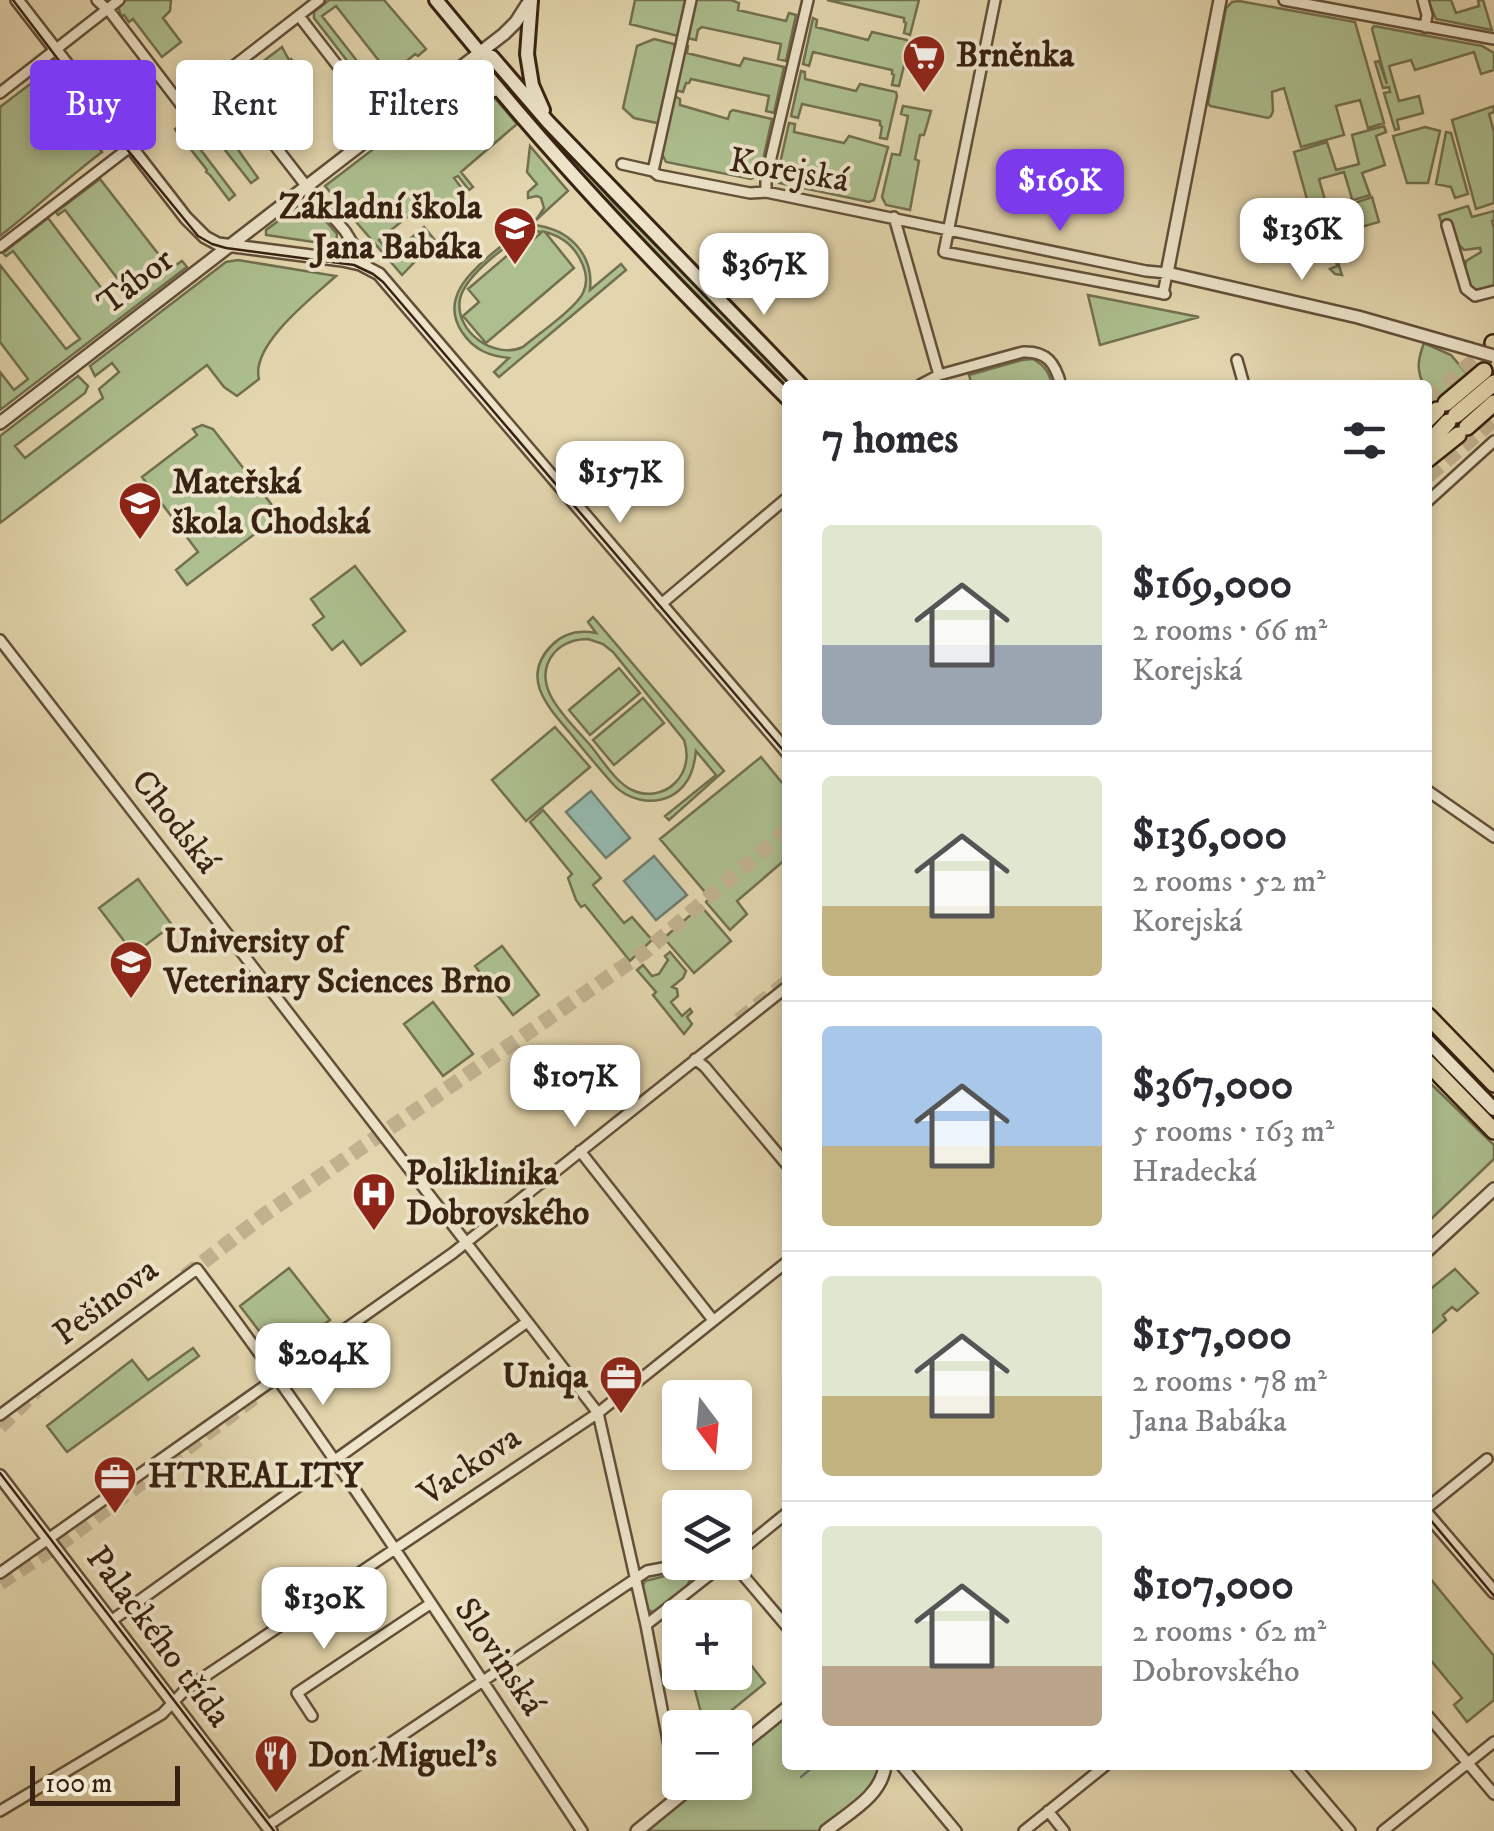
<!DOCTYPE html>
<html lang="en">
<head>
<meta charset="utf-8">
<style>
	:root { --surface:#fff; --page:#f7f7f7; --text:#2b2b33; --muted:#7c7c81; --line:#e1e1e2; --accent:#7c3aed }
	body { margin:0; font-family:"IM FELL DW Pica",serif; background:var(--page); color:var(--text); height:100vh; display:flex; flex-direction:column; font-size:38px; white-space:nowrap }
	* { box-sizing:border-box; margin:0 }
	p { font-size:32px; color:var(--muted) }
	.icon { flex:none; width:55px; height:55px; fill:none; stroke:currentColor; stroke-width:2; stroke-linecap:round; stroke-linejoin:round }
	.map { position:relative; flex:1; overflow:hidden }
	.drawer { position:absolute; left:782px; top:380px; width:650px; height:1390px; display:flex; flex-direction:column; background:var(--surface); border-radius:10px; box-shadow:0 5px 15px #0003 }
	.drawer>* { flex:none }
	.banner { position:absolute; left:30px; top:60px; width:602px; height:90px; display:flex; gap:20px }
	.needle { width:65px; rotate:164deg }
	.fabs { position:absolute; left:662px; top:1380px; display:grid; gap:20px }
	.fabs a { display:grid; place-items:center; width:90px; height:90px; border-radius:10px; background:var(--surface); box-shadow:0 5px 15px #0003; font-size:50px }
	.scale { position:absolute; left:30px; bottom:25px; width:150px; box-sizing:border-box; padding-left:10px; border:5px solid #382211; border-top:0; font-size:28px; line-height:35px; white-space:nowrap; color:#382211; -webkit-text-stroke:8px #ede4ca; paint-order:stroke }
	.price { position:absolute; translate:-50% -85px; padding:0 22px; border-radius:20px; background:#fff; color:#222; font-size:32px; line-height:65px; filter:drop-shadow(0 2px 5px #0008) }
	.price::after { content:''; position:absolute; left:50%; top:60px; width:30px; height:22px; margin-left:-15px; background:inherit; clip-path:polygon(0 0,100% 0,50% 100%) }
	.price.on { background:var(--accent); color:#fff }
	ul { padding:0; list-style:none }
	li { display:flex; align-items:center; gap:30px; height:250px; padding:0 40px }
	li+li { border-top:2px solid var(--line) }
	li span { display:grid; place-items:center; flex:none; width:280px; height:200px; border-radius:10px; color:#555 }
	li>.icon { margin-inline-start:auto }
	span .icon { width:120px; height:120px; fill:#fffc; stroke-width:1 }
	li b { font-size:42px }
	h2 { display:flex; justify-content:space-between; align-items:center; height:120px; padding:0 40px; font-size:42px }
	.pill { padding:0 35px; border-radius:10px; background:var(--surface); box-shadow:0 5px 15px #0003; font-size:35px; line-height:90px }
	.pill.on { background:var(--accent); color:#fff }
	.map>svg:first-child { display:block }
	.green { fill:#adbf8f; stroke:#727050; stroke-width:2.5; fill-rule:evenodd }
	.water { fill:#95b9af; stroke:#707d70; stroke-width:2.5 }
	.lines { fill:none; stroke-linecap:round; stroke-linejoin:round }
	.stream { stroke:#707d70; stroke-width:2.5 }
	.trunk-tunnel { stroke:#c1b28f; stroke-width:15; stroke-dasharray:15 8; stroke-linecap:butt }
	.minor-casing { stroke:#634f38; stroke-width:14 }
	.tertiary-casing { stroke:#634f38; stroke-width:16 }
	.secondary-casing { stroke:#382211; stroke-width:18 }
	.trunk-casing { stroke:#382211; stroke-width:20 }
	.minor { stroke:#ede4ca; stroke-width:9 }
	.tertiary { stroke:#ede4ca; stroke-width:11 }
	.secondary { stroke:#ede4ca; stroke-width:12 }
	.trunk { stroke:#e3d6ae; stroke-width:15 }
	.tram { stroke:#382211; stroke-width:2.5 }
	.tertiary-bridge-casing { stroke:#634f38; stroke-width:16; stroke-linecap:butt }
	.tertiary-bridge { stroke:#ede4ca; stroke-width:11 }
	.labels { text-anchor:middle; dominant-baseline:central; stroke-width:8; stroke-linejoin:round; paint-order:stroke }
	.poi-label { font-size:35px; font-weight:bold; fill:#382211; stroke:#ede4ca; text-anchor:start }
	.street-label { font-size:35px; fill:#382211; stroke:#ede4ca }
</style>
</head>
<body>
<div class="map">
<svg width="1494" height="1831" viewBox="0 0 1494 1831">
	<rect width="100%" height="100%" fill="#e3d6ae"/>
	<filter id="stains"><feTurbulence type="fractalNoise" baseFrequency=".002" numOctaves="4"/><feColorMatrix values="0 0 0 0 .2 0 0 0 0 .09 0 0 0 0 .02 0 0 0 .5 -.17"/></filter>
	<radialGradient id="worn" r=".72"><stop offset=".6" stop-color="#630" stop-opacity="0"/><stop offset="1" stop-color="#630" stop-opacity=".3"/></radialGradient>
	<!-- green -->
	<path class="green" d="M124,0h47l-1,11 -7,7 18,24 -19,15 -29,-38 -4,3 -5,-7 -3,1 -3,-10z
		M329,0h55l42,49 -8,7 -3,-2 -25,21 -54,-69 -14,10 67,86 -6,5 -69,-89v-6z
		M635,0h51l-8,36 -48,-12z
		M696,0h35l8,3 -1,7 48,11 3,-8 7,2 -10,46 -8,-2 3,-15 -79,-17 -4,3 -2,10 -9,-2z
		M827,0h92l-9,35 -6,-2 2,-10 -2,-1v-4z
		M1428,0h23l5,13 23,-7 -1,-6h5l9,30 -56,-11z
		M1239,1l116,21 29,101 -16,5 -8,-28 -24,6 8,29 -43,12 -17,-59 -12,4 1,19 -2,5 -3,2 -58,-12 -2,-3 18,-95 6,-6z
		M813,18l4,2 -1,7 52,13 4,-8 35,8 2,5 -10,41 -7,-1 2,-10 -2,-1v-4l-79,-18 -4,14 -6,-2z
		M1374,26l108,20 12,7v17l-13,4 -7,-22 -59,18 -4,-10 -22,6 10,35 20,-5 4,17 -26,7 2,9 -4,1 -11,-37 6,-1 -1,-5 -6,1 -8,-26 4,-1 8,23 -15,-55z
		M654,39l20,5 1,4 -13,57 2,2 -3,17 -27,-6 -11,-10 14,-62z
		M686,45l2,1 -1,7 53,13 4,-8 40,9 -10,46 -8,-2 3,-15 -78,-17 -2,4h-3l-3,9 -8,-2z
		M282,47l7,13 2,-1 17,21 -25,20 -26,-34z
		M488,62l126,141 179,182 -6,2 -13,-14c-99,-100 -197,-200 -288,-308z
		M801,71l4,1v7l51,12 4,-7 36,8 1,4 -10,43 -7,-1 2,-11 -2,-2v-4l-78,-17 -4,14 -7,-2z
		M42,75l60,77c-36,27 -67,57 -102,84v-129z
		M475,86l18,10 24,28 -56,48 12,15 -4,3 -11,-14 -4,2 12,16 -29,23 4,-5 -12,-13 -50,41 12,15 33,-28 10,12 1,2 -33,34 -77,-89 119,-91 15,-7z
		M674,96l6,3v6l48,14 2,-7 3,-2 39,9 -12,55 -9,5 -85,-17 -5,-10z
		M903,106l28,5 -7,24h-4l-5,24 4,2 -9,49 -24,-5 -4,-8 10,-43 8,1 8,-39 -7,-2z
		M1494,106v6l-5,2 5,18v71l-18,6 -24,-89z
		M203,107l36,44 19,27 -7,5 -45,-57 -15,11 44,58 -6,5 -19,-25 -4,-3 1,-2 -19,-24 -2,1 -11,-18z
		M789,123l6,1 -1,8 50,11 5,-7 39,11 -14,53 -5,2 -90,-19 -2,-6z
		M1384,126l2,6 -10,4 9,29 -23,8 8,22 -26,8 8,-4 -8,-27 -25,7 8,28 14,-3 -30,10 -17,-62 33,-10 9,28 23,-6 -7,-29z
		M1425,127l15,4 -12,52h-21l-14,-47z
		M1446,132l5,1 17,61 -13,4 -4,-11 -15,-3z
		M530,146l38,45 -32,29 8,-12 -3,-10 -4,-2 -9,2v-6l9,-8 -10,-12z
		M100,179l70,90 12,-8 5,6 -187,143v-38l14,18 14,-11 -28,-37v-77l66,84 14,-10 -67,-88 -7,5 -3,-3 45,-35 70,92 15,-11 -68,-89 -7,5 -2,-3z
		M1372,197l7,25 -39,11 4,16 -9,4 7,22 -7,-1 -5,-5 7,-3 -8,-35 -9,2 -12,-14z
		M308,201l29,33 -1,9 -9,1 -61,-9v-5l38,-28z
		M1468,206l4,11 22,-6v9l-2,1 2,8v60l-9,2 -11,-1c-9,-10 -11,-15 -8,-29l15,-9 -1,-4 -16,2 -10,-11 -3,15 -12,-39z
		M534,225c35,4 60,29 56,65l31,-26 5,6 -127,107 -5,-5 15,-14c-20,-2 -35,-8 -47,-26 -22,-33 8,-60 32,-80 12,-10 25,-20 40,-27zM534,231l8,1 -16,14 -4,-3 -54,46 11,13 -16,14 23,27 88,-75 -29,-36c16,4 29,14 36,29 5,10 7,22 2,32 -7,15 -46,42 -60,54 -28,13 -69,-15 -63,-48 5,-24 52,-60 74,-68z
		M238,260l98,16c-22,20 -86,69 -77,103l-22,17 -13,-9 -17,-22 -207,158v-87l78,-60 10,10 -3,7 -70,53 10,12 78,-60 -4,-9 20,-17 -7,-9 -17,13 -5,-10 136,-104z
		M1088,295l111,22 -99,28z
		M1424,343l27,12 17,20 -40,35v-25h-4c-8,-15 -6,-26 0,-42z
		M1033,359c10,6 15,11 18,22l-5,4h-74l-3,-10 53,-15z
		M202,425l11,4 62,80 4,9 -6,11 -4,2 -5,-4 -77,58 -11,-15 22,-18 -56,-75 55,-42 -4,-6z
		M355,566l50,65 -44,34 -18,-24 -11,9 -19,-25 11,-8 -13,-18z
		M593,617l131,154 -55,49 -4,-4 51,-41 -20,-24c-1,9 -3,21 -9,30 -18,27 -55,25 -75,2 -14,-16 -28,-32 -41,-49 -22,-26 -52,-56 -19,-89 12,-12 28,-15 44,-12l-8,-11zM588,639l15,5 10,8 71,88c5,15 3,31 -9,43 -11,11 -28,14 -43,7 -17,-8 -30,-31 -42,-45 -20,-24 -63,-59 -36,-92 9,-10 21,-14 34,-14z
		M619,668l21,25 -50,42 -21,-25z
		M643,698l21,25 -50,42 -21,-25z
		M555,727l35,40 -64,54 -34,-41z
		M761,757l26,32v69l-50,43 10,13 -17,16 -24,-28 4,-4 -50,-59z
		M543,810l58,68 -8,7 31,38 8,-6 20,23 -22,21 -45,-56 -4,2 -5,-7 -8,-22 4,-4 -42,-52z
		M138,879l34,46 -38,29 -35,-46z
		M701,906l30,35 -37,32 -30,-35z
		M502,946l37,49 -26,20 -38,-49z
		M670,952l16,19 -3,7 -11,9 5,2 1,7 -7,6 11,14 8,-7 2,3 -5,5 5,7 -8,10 -31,-39 3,-3 -19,-22 6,-5 9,11 7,-2 9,-14 -3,-4z
		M433,1002l40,52 -30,22 -39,-52z
		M1428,1081l66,64v14l-64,61 -2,-3z
		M289,1268l41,52 -51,37 -39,-51z
		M1455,1269l23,24 -21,18 -5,-4 -9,8 3,5 -18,16v-45z
		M193,1348l6,8 -132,96 -20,-26 85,-66 16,20z
		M685,1571l6,7 -4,8 -30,24 -5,2 -5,-3 -5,-21 3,-7z
		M1428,1576l66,80v44l-27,22 -13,-17 8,-7 -34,-41z
		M741,1652l24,31 -49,40 -8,-9 -3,2 -5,-7 -5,-19 25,-17 15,-1v-16z
		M787,1712l1,53h93l-3,13 -9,12 -50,41h-175l59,-48 32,-1v-26z"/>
	<!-- water -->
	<path class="water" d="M591,791l39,47 -24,20 -40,-46z
		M654,856l33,39 -31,25 -32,-39z"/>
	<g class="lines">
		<!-- stream -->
		<path class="stream" d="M801,1777l14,-12"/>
		<!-- trunk-tunnel -->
		<path class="trunk-tunnel" d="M1428,400l65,-56
			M1428,476l66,-56
			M739,1020l49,-39
			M185,1276l79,-61 382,-264 142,-122
			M0,1427l36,-36
			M0,1583l64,-42 191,-144"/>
		<!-- minor casing -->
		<g class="minor-casing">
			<path id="minor" d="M97,0l14,13 71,93 137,-106
				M995,0l-51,252 221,42
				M1284,0l210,39
				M1423,0l4,15 -2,12
				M299,16l86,111
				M221,76l86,111 38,44 23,37
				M0,93l119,-93
				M622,164l31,7 5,4 92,18 16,-1 380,79 21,2 -4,21
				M653,171l38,-171
				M766,192v-13l42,-179
				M894,217l45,158
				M1447,225l19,64 9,7 19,-5
				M0,247l130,-100
				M1237,360l7,25
				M920,385l19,-10 84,-23c24,-1 32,11 38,33
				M1428,501l66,-60
				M660,605l128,-108
				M0,640l598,773 48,212 28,147 10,21
				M1428,791l66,46
				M695,1059l10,8 83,99
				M580,1151l133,169
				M0,1415l197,-146c137,181 259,373 385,562
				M1428,1507l59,-48
				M735,1555l53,-43
				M732,1562l56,66
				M0,1573l453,-320 335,-267
				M111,1621l416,-299
				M646,1625l80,-63
				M312,1716l-15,-23 133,-89
				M1428,1716l66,78
				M901,1765l55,66
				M1294,1765l56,66
				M0,1811l162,-97 24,-25 412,-276 190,-152
				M1048,1811l16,20
				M267,1826l380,-255 48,-9
				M1024,1831l82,-66
				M1383,1831l111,-89"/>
		</g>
		<!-- tertiary casing -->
		<g class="tertiary-casing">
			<path id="tertiary" d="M17,0l169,218 19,19 13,7 124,16 18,4 19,10 409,479
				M1220,0l-53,273 191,44 112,32
				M0,423l504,-389 12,-12 14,-22
				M1428,1250l66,-61
				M0,1476l271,355
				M1428,1515l66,77
				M735,1750l53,-43
				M637,1831l60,-49
				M826,1831c22,-18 56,-35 59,-66"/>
		</g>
		<!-- secondary casing -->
		<g class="secondary-casing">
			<path id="secondary" d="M436,0l44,53 12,4 56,65 253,263
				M531,0l-4,54 5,31 11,25
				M480,53l2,16c95,116 200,223 306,330
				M444,82c19,-1 33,-1 50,8
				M1428,1041l66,68"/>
		</g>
		<!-- trunk casing -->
		<g class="trunk-casing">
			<path id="trunk" d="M1493,343h1
				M1446,403l38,-32
				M1456,415l38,-32
				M1428,419l9,-9
				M1467,427l27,-24
				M1428,444l20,-22
				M1428,459l30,-24
				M1428,1016l66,68
				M1428,1063l66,68"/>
		</g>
		<!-- minor -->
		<use href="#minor" class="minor"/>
		<!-- tertiary -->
		<use href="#tertiary" class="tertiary"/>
		<!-- secondary -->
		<use href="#secondary" class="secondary"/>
		<!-- trunk -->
		<use href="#trunk" class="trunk"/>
		<!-- tram -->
		<path class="tram" d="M13,0l104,137 81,99 14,8 14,4 128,17 19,9 10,8 405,474
			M0,1473l274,358
			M1428,1517l66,79"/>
		<!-- tertiary-bridge casing -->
		<g class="tertiary-bridge-casing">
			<path id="tertiary-bridge" d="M1470,349l24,7"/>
		</g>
		<!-- tertiary-bridge -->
		<use href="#tertiary-bridge" class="tertiary-bridge"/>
	</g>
	<!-- icons -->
	<defs>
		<g id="supermarket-pin" transform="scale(2.25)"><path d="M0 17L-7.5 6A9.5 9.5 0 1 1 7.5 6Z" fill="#8f2418" stroke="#ede4ca"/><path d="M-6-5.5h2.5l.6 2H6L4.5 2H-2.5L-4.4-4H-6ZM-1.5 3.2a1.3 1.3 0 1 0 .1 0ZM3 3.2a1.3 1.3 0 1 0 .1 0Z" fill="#fff"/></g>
		<g id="school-pin" transform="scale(2.25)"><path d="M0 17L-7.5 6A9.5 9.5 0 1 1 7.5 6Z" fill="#8f2418" stroke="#ede4ca"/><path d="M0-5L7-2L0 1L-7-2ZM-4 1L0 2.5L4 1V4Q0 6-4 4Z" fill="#fff"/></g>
		<g id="university-pin" transform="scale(2.25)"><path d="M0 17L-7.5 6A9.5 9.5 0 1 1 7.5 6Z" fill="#8f2418" stroke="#ede4ca"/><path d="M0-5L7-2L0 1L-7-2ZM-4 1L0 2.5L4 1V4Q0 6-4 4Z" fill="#fff"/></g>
		<g id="hospital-pin" transform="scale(2.25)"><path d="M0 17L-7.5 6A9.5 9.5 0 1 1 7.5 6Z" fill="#8f2418" stroke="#ede4ca"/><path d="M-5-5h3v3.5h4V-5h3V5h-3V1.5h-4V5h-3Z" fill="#fff"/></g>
		<g id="office-pin" transform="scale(2.25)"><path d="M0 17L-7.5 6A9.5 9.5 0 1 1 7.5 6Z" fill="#8f2418" stroke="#ede4ca"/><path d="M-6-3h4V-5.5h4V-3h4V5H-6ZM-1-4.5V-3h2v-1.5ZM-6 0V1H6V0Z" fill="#fff"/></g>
		<g id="restaurant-pin" transform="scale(2.25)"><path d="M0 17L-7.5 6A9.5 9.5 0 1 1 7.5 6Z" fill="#8f2418" stroke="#ede4ca"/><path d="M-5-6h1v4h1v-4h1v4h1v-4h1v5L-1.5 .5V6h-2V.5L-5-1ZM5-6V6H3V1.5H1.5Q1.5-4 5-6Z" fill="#fff"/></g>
	</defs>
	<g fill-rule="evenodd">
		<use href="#supermarket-pin" x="924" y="56"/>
		<use href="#school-pin" x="515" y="228"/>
		<use href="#school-pin" x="140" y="503"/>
		<use href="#university-pin" x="131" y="962"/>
		<use href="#hospital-pin" x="374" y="1194"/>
		<use href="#office-pin" x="621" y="1377"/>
		<use href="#office-pin" x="115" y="1477"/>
		<use href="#restaurant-pin" x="276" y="1756"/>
	</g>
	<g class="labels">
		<!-- poi labels -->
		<g class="poi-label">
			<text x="956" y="56">Brněnka</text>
			<text x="482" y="208" text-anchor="end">Základní škola<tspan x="482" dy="40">Jana Babáka</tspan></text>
			<text x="172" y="483">Mateřská<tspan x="172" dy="40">škola Chodská</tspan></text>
			<text x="164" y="942">University of<tspan x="164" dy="40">Veterinary Sciences Brno</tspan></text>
			<text x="406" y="1174">Poliklinika<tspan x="406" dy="40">Dobrovského</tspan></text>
			<text x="588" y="1377" text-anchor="end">Uniqa</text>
			<text x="148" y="1477">HTREALITY</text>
			<text x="308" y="1756">Don Miguel's</text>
		</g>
		<!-- street labels -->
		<g class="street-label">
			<text transform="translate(789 171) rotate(10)">Korejská</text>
			<text transform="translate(136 282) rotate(-38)">Tábor</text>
			<text transform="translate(175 822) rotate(52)">Chodská</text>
			<text transform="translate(106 1302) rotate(-37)">Pešinova</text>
			<text transform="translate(470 1466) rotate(-34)">Vackova</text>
			<text transform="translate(158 1637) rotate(53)">Palackého třída</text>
			<text transform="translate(499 1657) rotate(56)">Slovinská</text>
		</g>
	</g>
	<rect width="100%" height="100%" filter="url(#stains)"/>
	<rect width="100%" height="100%" fill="url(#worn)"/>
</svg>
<div class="fabs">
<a><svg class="needle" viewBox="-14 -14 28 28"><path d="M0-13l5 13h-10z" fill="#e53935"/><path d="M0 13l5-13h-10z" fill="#7c7c81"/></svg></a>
<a><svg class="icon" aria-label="layers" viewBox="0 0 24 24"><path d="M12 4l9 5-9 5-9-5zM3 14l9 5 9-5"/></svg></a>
<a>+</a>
<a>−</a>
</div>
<div class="scale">100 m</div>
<b class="price on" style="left:1060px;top:234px">$169K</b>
<b class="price" style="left:1302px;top:283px">$136K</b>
<b class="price" style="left:764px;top:318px">$367K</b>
<b class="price" style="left:620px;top:526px">$157K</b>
<b class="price" style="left:575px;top:1130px">$107K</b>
<b class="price" style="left:323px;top:1408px">$204K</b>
<b class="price" style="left:324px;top:1652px">$130K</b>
<div class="banner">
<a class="pill on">Buy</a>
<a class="pill">Rent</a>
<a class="pill">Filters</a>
</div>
<section class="drawer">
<h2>7 homes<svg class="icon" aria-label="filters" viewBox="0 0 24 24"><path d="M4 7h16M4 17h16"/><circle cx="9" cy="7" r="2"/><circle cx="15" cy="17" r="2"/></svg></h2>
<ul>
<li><span style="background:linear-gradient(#dfe7d0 60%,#9aa5b1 0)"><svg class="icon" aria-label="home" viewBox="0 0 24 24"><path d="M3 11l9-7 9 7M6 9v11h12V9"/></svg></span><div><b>$169,000</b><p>2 rooms · 66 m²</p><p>Korejská</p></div></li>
<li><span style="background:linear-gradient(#dfe7d0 65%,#c2b280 0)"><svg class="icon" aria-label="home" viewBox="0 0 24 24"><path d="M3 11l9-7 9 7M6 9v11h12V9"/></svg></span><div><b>$136,000</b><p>2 rooms · 52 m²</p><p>Korejská</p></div></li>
<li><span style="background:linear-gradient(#a9c7e8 60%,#c2b280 0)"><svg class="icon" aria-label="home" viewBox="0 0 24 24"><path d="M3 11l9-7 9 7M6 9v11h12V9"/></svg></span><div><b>$367,000</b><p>5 rooms · 163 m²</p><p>Hradecká</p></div></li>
<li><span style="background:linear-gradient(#dfe7d0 60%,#c2b280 0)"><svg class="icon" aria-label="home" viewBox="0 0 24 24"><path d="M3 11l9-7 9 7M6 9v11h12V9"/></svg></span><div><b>$157,000</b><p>2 rooms · 78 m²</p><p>Jana Babáka</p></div></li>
<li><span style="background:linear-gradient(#dfe7d0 70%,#b9a48a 0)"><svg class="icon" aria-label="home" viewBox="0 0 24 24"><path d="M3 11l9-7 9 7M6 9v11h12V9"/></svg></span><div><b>$107,000</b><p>2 rooms · 62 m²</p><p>Dobrovského</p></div></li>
</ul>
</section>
</div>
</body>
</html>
